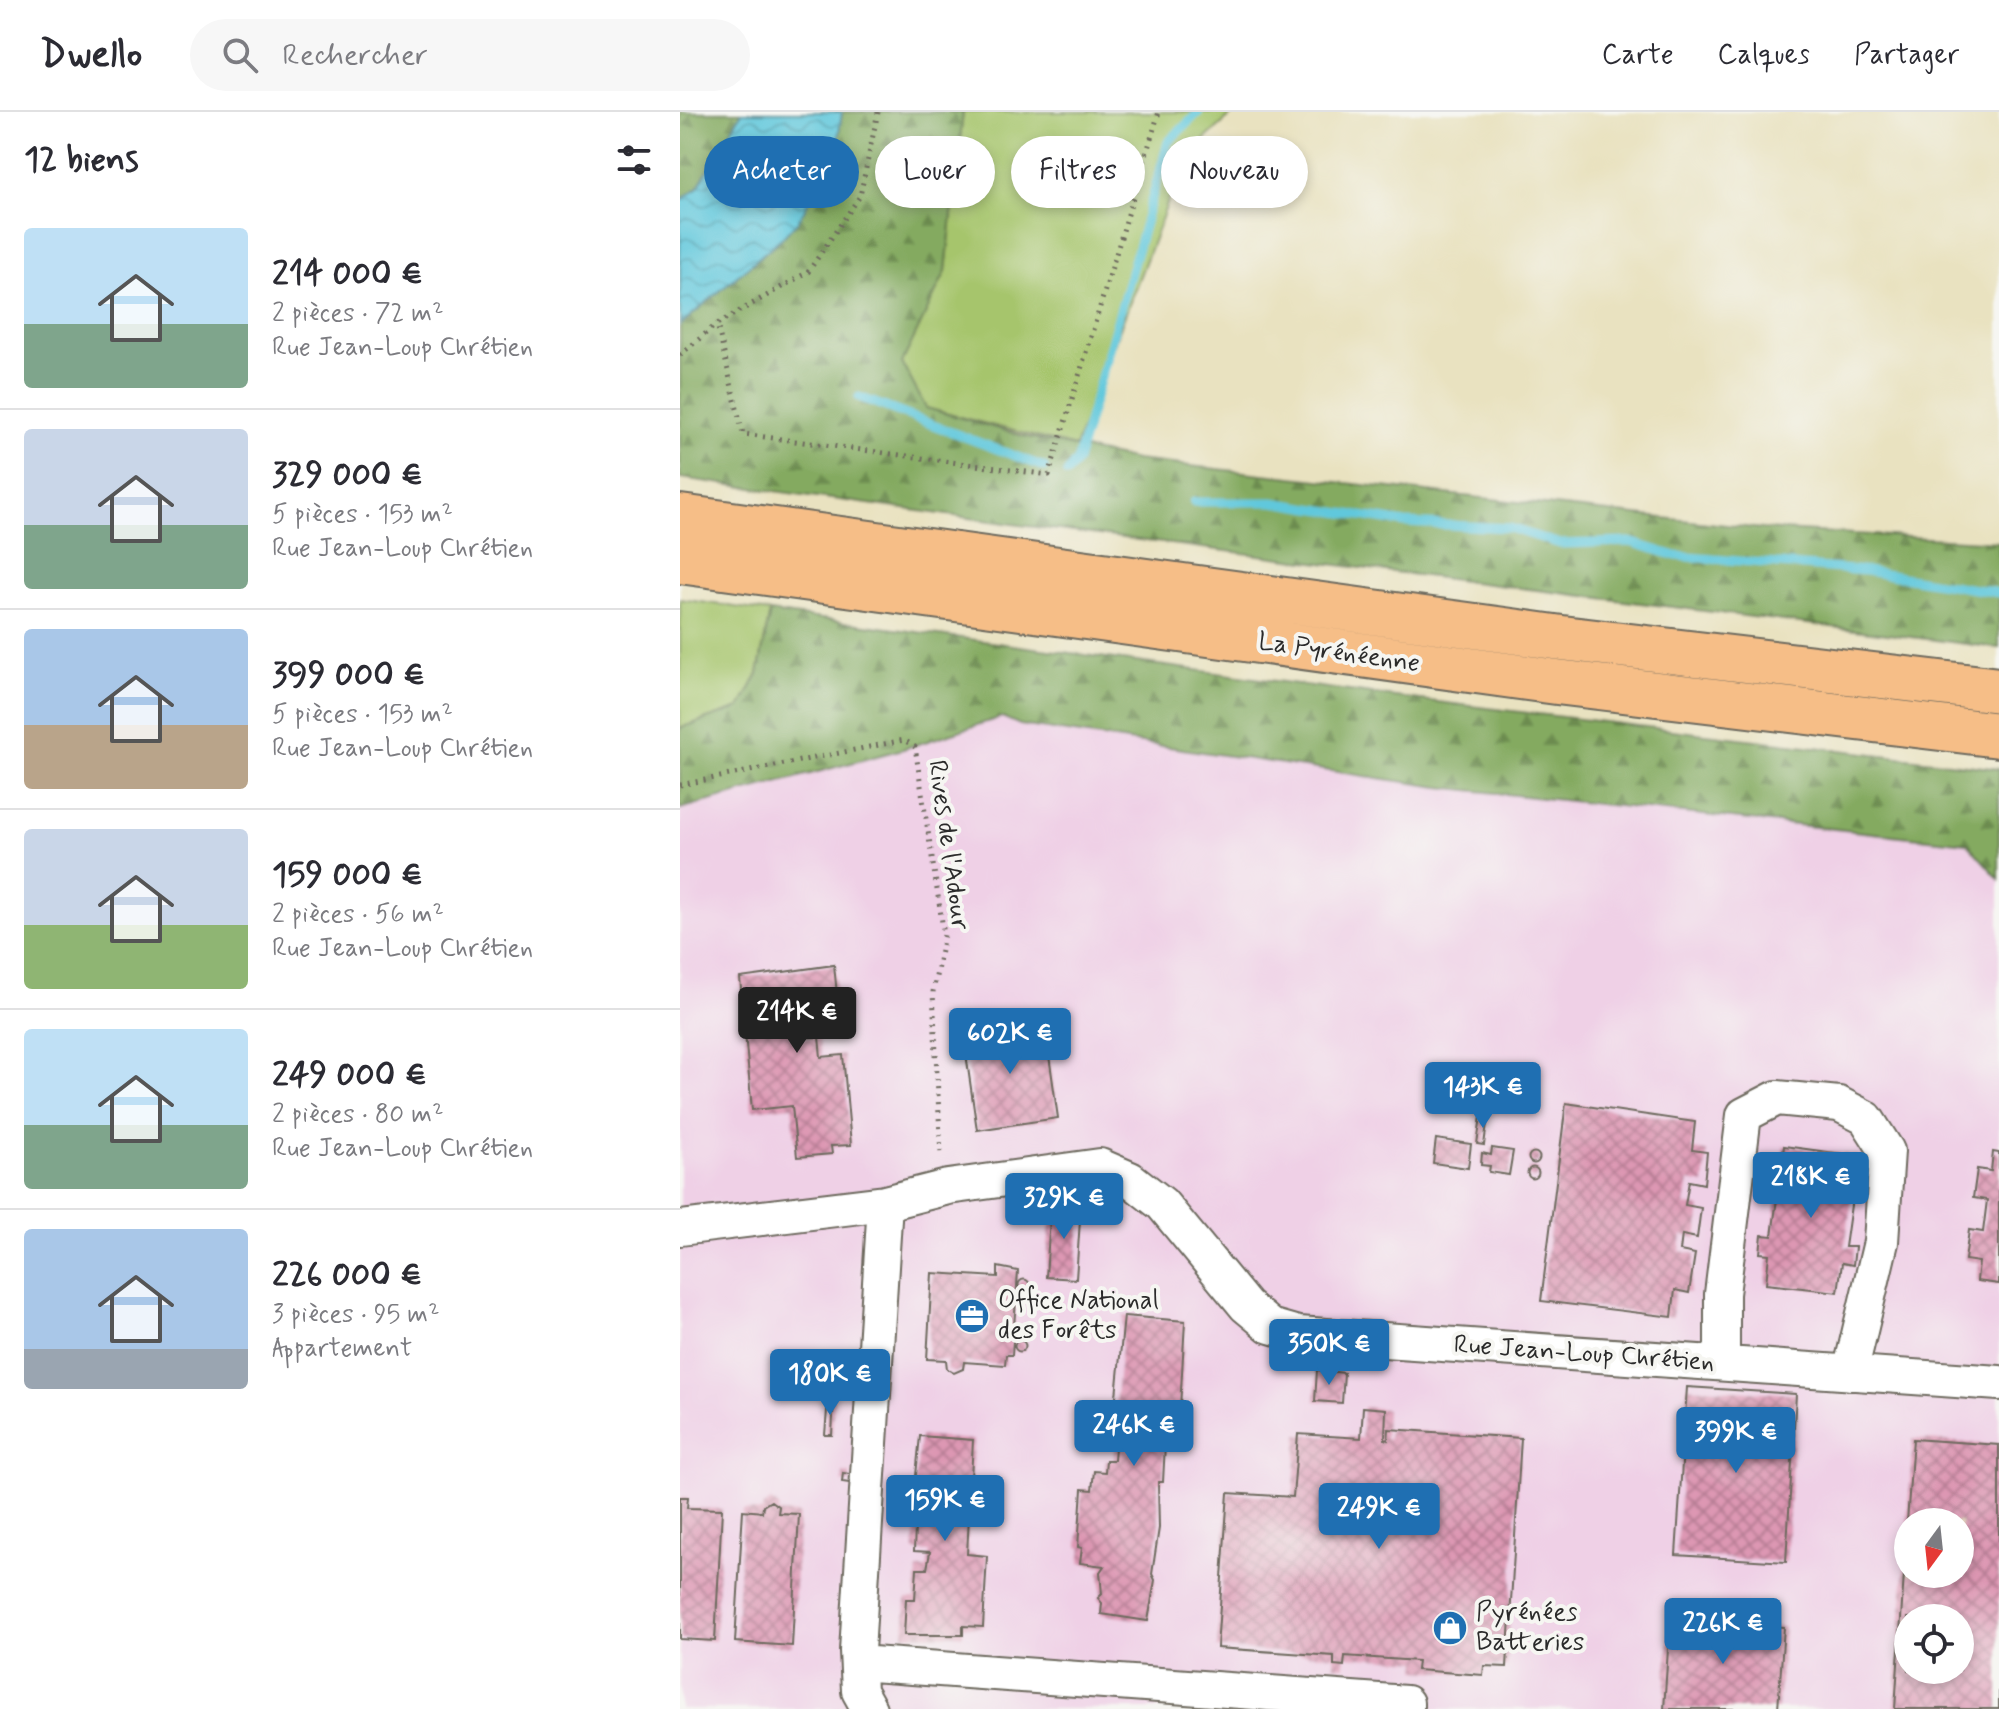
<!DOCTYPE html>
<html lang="fr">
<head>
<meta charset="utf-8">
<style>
	:root { --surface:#fff; --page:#f7f7f7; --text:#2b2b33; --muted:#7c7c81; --line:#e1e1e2; --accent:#1f6fb2 }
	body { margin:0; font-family:Mynerve,sans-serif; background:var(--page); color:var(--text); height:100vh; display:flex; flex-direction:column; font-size:30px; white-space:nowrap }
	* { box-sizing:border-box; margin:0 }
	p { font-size:26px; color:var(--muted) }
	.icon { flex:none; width:44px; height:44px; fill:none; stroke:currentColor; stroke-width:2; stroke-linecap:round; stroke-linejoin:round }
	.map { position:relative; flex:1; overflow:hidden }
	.side { display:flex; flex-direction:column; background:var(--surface); width:680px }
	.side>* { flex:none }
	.guide { position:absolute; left:24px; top:24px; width:760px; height:72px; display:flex; gap:16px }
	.needle { width:52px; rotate:195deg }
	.controls { position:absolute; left:1214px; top:1396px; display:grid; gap:16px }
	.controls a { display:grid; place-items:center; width:80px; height:80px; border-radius:50%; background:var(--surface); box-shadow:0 4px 12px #0003; font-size:40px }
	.price { position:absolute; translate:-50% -68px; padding:0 18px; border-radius:8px; background:var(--accent); color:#fff; font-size:26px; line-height:52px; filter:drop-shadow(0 2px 4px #0008) }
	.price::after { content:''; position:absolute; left:50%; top:48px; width:24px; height:18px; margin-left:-12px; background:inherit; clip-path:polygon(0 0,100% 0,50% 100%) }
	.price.selected { background:#222; color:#fff }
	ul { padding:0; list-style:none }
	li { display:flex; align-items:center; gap:24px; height:200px; padding:0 24px }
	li+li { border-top:2px solid var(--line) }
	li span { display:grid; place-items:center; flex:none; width:224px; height:160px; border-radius:8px; color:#555 }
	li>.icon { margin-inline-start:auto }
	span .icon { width:96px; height:96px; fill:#fffc; stroke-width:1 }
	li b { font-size:34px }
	h2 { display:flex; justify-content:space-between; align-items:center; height:96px; padding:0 24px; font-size:34px }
	.pill { padding:0 28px; border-radius:36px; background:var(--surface); box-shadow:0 4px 12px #0003; font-size:28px; line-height:72px }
	.pill.selected { background:var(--accent); color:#fff }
	header { display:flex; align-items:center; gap:48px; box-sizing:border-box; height:112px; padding:0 40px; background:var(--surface); border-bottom:2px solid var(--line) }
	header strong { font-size:38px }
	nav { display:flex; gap:44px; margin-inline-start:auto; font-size:28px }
	.search { width:560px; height:72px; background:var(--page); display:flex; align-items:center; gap:20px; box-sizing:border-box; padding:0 28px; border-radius:44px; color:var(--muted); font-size:30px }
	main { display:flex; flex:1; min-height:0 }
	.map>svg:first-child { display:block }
	.built { fill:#efd0e6; fill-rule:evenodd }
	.grass { fill:#a6c56c; stroke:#68784c; stroke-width:2 }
	.forest { fill:url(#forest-firs); stroke:#586a46; stroke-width:2 }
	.water { fill:url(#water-waves); stroke:#467a84; stroke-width:2 }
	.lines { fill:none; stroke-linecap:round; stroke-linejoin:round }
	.stream { stroke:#60c8dc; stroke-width:9 }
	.building { fill:url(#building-cross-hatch); fill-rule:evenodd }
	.minor-casing { stroke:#6e6b5f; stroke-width:38 }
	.highway-casing { stroke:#6e6b5f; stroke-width:48 }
	.path { stroke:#6e6b5f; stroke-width:5; stroke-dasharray:2 6; stroke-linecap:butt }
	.minor { stroke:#fff; stroke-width:34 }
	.highway { stroke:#f6be87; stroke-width:44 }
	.labels { text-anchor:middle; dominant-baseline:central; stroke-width:8; stroke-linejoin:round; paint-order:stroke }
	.street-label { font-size:26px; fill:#2b2b2b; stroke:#f6f6f2 }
	.poi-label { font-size:26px; fill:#2b2b2b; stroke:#f6f6f2; text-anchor:start }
</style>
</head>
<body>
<header>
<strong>Dwello</strong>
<div class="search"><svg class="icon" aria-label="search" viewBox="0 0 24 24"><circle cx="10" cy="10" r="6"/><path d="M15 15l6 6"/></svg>Rechercher</div>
<nav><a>Carte</a><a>Calques</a><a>Partager</a></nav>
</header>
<main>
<section class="side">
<h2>12 biens<svg class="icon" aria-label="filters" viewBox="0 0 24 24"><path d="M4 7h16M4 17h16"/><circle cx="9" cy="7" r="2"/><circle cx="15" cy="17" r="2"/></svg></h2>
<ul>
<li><span style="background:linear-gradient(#bfe0f5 60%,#7fa58c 0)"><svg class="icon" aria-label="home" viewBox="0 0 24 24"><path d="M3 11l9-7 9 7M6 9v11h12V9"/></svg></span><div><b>214 000 €</b><p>2 pièces · 72 m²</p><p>Rue Jean-Loup Chrétien</p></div></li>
<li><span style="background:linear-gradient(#c9d6e8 60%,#7fa58c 0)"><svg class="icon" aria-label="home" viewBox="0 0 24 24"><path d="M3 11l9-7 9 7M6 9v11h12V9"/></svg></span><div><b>329 000 €</b><p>5 pièces · 153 m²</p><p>Rue Jean-Loup Chrétien</p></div></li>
<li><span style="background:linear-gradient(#a9c7e8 60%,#b9a48a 0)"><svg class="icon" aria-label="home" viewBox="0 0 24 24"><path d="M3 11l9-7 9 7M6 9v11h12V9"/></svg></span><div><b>399 000 €</b><p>5 pièces · 153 m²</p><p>Rue Jean-Loup Chrétien</p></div></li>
<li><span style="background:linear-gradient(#c9d6e8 60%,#8fb573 0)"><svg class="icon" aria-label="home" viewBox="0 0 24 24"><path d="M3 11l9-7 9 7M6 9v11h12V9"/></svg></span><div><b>159 000 €</b><p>2 pièces · 56 m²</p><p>Rue Jean-Loup Chrétien</p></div></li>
<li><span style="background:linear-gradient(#bfe0f5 60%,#7fa58c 0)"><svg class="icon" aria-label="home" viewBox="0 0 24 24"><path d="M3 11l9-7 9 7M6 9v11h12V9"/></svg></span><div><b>249 000 €</b><p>2 pièces · 80 m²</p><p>Rue Jean-Loup Chrétien</p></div></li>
<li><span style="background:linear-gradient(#a9c7e8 75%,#9aa5b1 0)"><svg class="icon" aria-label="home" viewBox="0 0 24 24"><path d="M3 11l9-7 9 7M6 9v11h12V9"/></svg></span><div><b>226 000 €</b><p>3 pièces · 95 m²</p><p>Appartement</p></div></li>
</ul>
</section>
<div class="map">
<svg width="1319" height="1597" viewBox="0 0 1319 1597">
	<defs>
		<pattern id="forest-firs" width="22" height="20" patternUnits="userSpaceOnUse" patternTransform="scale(2)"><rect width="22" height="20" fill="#84aa60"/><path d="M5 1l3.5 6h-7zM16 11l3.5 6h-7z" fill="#6c8b4f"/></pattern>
		<pattern id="water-waves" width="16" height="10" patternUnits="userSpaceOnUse" patternTransform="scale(2)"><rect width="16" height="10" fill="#60c8dc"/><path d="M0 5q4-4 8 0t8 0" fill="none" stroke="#4fa3b3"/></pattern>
		<pattern id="building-cross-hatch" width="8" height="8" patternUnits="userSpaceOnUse" patternTransform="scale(2)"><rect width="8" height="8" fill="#dd97b3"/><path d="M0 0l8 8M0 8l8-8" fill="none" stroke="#b37b92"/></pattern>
	</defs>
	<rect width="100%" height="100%" fill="#f6f6f2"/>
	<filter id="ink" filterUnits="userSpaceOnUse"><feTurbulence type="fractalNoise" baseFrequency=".0125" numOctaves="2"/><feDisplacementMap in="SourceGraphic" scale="16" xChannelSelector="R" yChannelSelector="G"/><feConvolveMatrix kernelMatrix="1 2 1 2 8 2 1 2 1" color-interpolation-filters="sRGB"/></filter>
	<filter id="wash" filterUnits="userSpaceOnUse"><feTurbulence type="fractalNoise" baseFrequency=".006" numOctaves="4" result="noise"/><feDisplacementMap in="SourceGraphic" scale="32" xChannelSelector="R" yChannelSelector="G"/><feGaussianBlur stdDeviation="1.8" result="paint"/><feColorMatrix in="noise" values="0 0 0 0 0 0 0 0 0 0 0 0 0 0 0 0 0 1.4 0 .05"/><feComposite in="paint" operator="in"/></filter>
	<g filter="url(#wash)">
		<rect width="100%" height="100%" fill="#e9e2c0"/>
		<!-- built -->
		<path class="built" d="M322,605l18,8 419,62 529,56 31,36v830h-1319v-900l223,-60zM1228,1410h52v52h-52zM1228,1506h52v52h-52z"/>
		<!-- grass -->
		<path class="grass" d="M283,0h272l-50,45 -110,290 -149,-39 -25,-45 45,-92z
			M0,487l90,13 -12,62 -18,34 -60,20z"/>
		<!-- forest -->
		<path class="forest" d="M0,0h62l-44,75 -18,14z
			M162,0h121l-17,159 -44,92 24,45 101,29 109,23 627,69 236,13v106l-972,-122 -347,-48v-153l104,-89 52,-82z
			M90,500l609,83 620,74v110l-32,-36 -528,-56 -419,-62 -18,-8 -99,32 -223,60v-81l60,-20 18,-34z"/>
		<!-- water -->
		<path class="water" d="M62,0h100l-6,42 -38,67 -14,15 -104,89v-124l18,-14z"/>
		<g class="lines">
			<!-- stream -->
			<path class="stream" d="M179,285l185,70
				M387,361l10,-12 91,-319 31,-30
				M514,390h79l132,21 105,5 50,16 70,-2 46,14 190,15 133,22"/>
		</g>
		<g id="blocks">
			<!-- building -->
			<path class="building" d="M154,853l6,59 -41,3 1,11 19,-1 2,20 22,-2 8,90 -20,1 1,8 -35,3 -5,-51 -40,4 -12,-132z
				M364,909l14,97 -81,12 -14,-97z
				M886,991l129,19 -3,28 15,2 -3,32 -15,-3 -4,24 16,3 -4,30 -15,-3 -2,16 15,3 -6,39 -14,-3 -3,27 -131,-16z
				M801,1004h7l-4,29 -7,-1z
				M756,1027l35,5 -3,24 -35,-5z
				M1104,1034l74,10 -13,91h10l-2,18 -11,-2 -4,29 -72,-8 3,-30 -9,-1 2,-18 10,1z
				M812,1036l21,3 -4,24 -20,-3 1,-6 -9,-1 1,-12 9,2z
				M1313,1040l6,1v131l-22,-3 2,-19 -14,-2 4,-30 14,2 4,-32 -14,-2 4,-29 14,2z
				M848.5 1046a5.5 5.5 0 1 1 11 0a5.5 5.5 0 1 1-11 0Z
				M847.5 1061a5.5 5.5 0 1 1 11 0a5.5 5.5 0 1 1-11 0Z
				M371,1091l30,2 -5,74 -30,-2z
				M318,1155l20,4 -6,84h-6l-1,10 -41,-3 -1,7 -9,4 -7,-4 -1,-9 -19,-1 5,-86 66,4z
				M338.5 1173a5.5 5.5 0 1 1 11 0a5.5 5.5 0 1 1-11 0Z
				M444,1204l61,5 -6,104h-13l-3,57h-5l1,46 -7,46 3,6 -7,41 -47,-7 1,-11 -4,-5 4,-4 -2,-22 4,-6 -24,-3 2,-15 -4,-1 4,-58 10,1 2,-19 11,1 1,-12h8l1,-13h-4z
				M334.5 1234a5.5 5.5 0 1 1 11 0a5.5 5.5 0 1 1-11 0Z
				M637,1258l27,3 -2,30 -27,-2z
				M1007,1275l109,7 -10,168 -110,-7z
				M148,1286h6l-2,37h-7z
				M683,1295l23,2 -1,30 3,1 1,-11 132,9 -14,229 -23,-1 -1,9 -66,-5 1,-9 -73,-5 -1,10 -10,-1v-9l-117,-8 11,-155 65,4 5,-63 63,4z
				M240,1324l53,4 -6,114 20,2 -4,71 -20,-1v9h-59l2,-36h9l2,-30h10l3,-17 -16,-1 2,-46h-3z
				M1233,1327l86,6v264h-104l11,-165 2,30h52v-52h-53zM1228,1506h52v52h-52z
				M163,1361l7,1v9l-8,-1z
				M0,1385h8l-1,11 35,1 -7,132 -35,-2z
				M91,1389l8,6 -1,6 21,1 -7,132 -57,-4 8,-132 19,2 1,-6z
				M990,1507l114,8 -6,82h-114z"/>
		</g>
	</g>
	<g filter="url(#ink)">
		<use href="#blocks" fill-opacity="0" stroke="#6e6b5f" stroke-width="2"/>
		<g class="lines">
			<!-- minor casing -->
			<g class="minor-casing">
				<path id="minor" d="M0,1116l205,-25
					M1042,1251v-69l22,-179 33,-17 62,6 27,14 21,33 -6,91 -31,131
					M178,1551l548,40v6
					M189,1597l-10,-18 -2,-40 28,-448 63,-16 152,-21 30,13 32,25 84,102 24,20 28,8 701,49"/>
			</g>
			<!-- highway casing -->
			<g class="highway-casing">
				<path id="highway" d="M0,405l882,121 437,52
					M0,449l877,121 442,53"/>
			</g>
			<!-- path -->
			<path class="path" d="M198,0l-18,84 -52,76 -91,52 26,110 306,41 110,-363
				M0,243l37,-31
				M0,673l224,-45 11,7 29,188 -11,57 8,165"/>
			<!-- minor -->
			<use href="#minor" class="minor"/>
			<!-- highway -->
			<use href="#highway" class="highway"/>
		</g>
	</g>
	<!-- icons -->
	<defs>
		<g id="office-disc" transform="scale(1.8)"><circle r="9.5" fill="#1f6fb2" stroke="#f6f6f2"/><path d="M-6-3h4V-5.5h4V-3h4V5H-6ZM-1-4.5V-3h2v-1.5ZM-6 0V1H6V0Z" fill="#fff"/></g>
		<g id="shop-disc" transform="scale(1.8)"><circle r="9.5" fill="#1f6fb2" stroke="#f6f6f2"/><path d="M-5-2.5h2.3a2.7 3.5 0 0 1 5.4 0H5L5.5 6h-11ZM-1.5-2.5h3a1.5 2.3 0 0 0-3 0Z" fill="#fff"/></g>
	</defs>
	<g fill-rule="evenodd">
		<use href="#office-disc" x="292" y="1204"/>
		<use href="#shop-disc" x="770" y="1516"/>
	</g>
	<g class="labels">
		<!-- street labels -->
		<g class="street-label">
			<text transform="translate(659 541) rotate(8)">La Pyrénéenne</text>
			<text transform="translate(268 733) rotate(82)">Rives de l'Adour</text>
			<text transform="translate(904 1242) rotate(4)">Rue Jean-Loup Chrétien</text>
		</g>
		<!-- poi labels -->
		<g class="poi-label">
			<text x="318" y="1189">Office National<tspan x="318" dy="30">des Forêts</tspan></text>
			<text x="796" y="1501">Pyrénées<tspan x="796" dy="30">Batteries</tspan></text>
		</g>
	</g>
</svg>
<div class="controls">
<a><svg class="needle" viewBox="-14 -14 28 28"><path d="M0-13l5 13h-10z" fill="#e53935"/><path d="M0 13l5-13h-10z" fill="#7c7c81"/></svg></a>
<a><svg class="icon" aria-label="locate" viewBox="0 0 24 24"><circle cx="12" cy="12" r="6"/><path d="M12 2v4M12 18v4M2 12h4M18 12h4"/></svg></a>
</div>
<b class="price selected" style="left:117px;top:943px">214K €</b>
<b class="price" style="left:330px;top:964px">602K €</b>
<b class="price" style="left:803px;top:1018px">143K €</b>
<b class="price" style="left:1131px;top:1108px">218K €</b>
<b class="price" style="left:384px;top:1129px">329K €</b>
<b class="price" style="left:649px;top:1275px">350K €</b>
<b class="price" style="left:150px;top:1305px">180K €</b>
<b class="price" style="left:454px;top:1356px">246K €</b>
<b class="price" style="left:1056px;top:1363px">399K €</b>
<b class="price" style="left:265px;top:1431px">159K €</b>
<b class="price" style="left:699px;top:1439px">249K €</b>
<b class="price" style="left:1043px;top:1554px">226K €</b>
<div class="guide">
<a class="pill selected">Acheter</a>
<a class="pill">Louer</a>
<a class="pill">Filtres</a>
<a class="pill">Nouveau</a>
</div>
</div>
</main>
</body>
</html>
